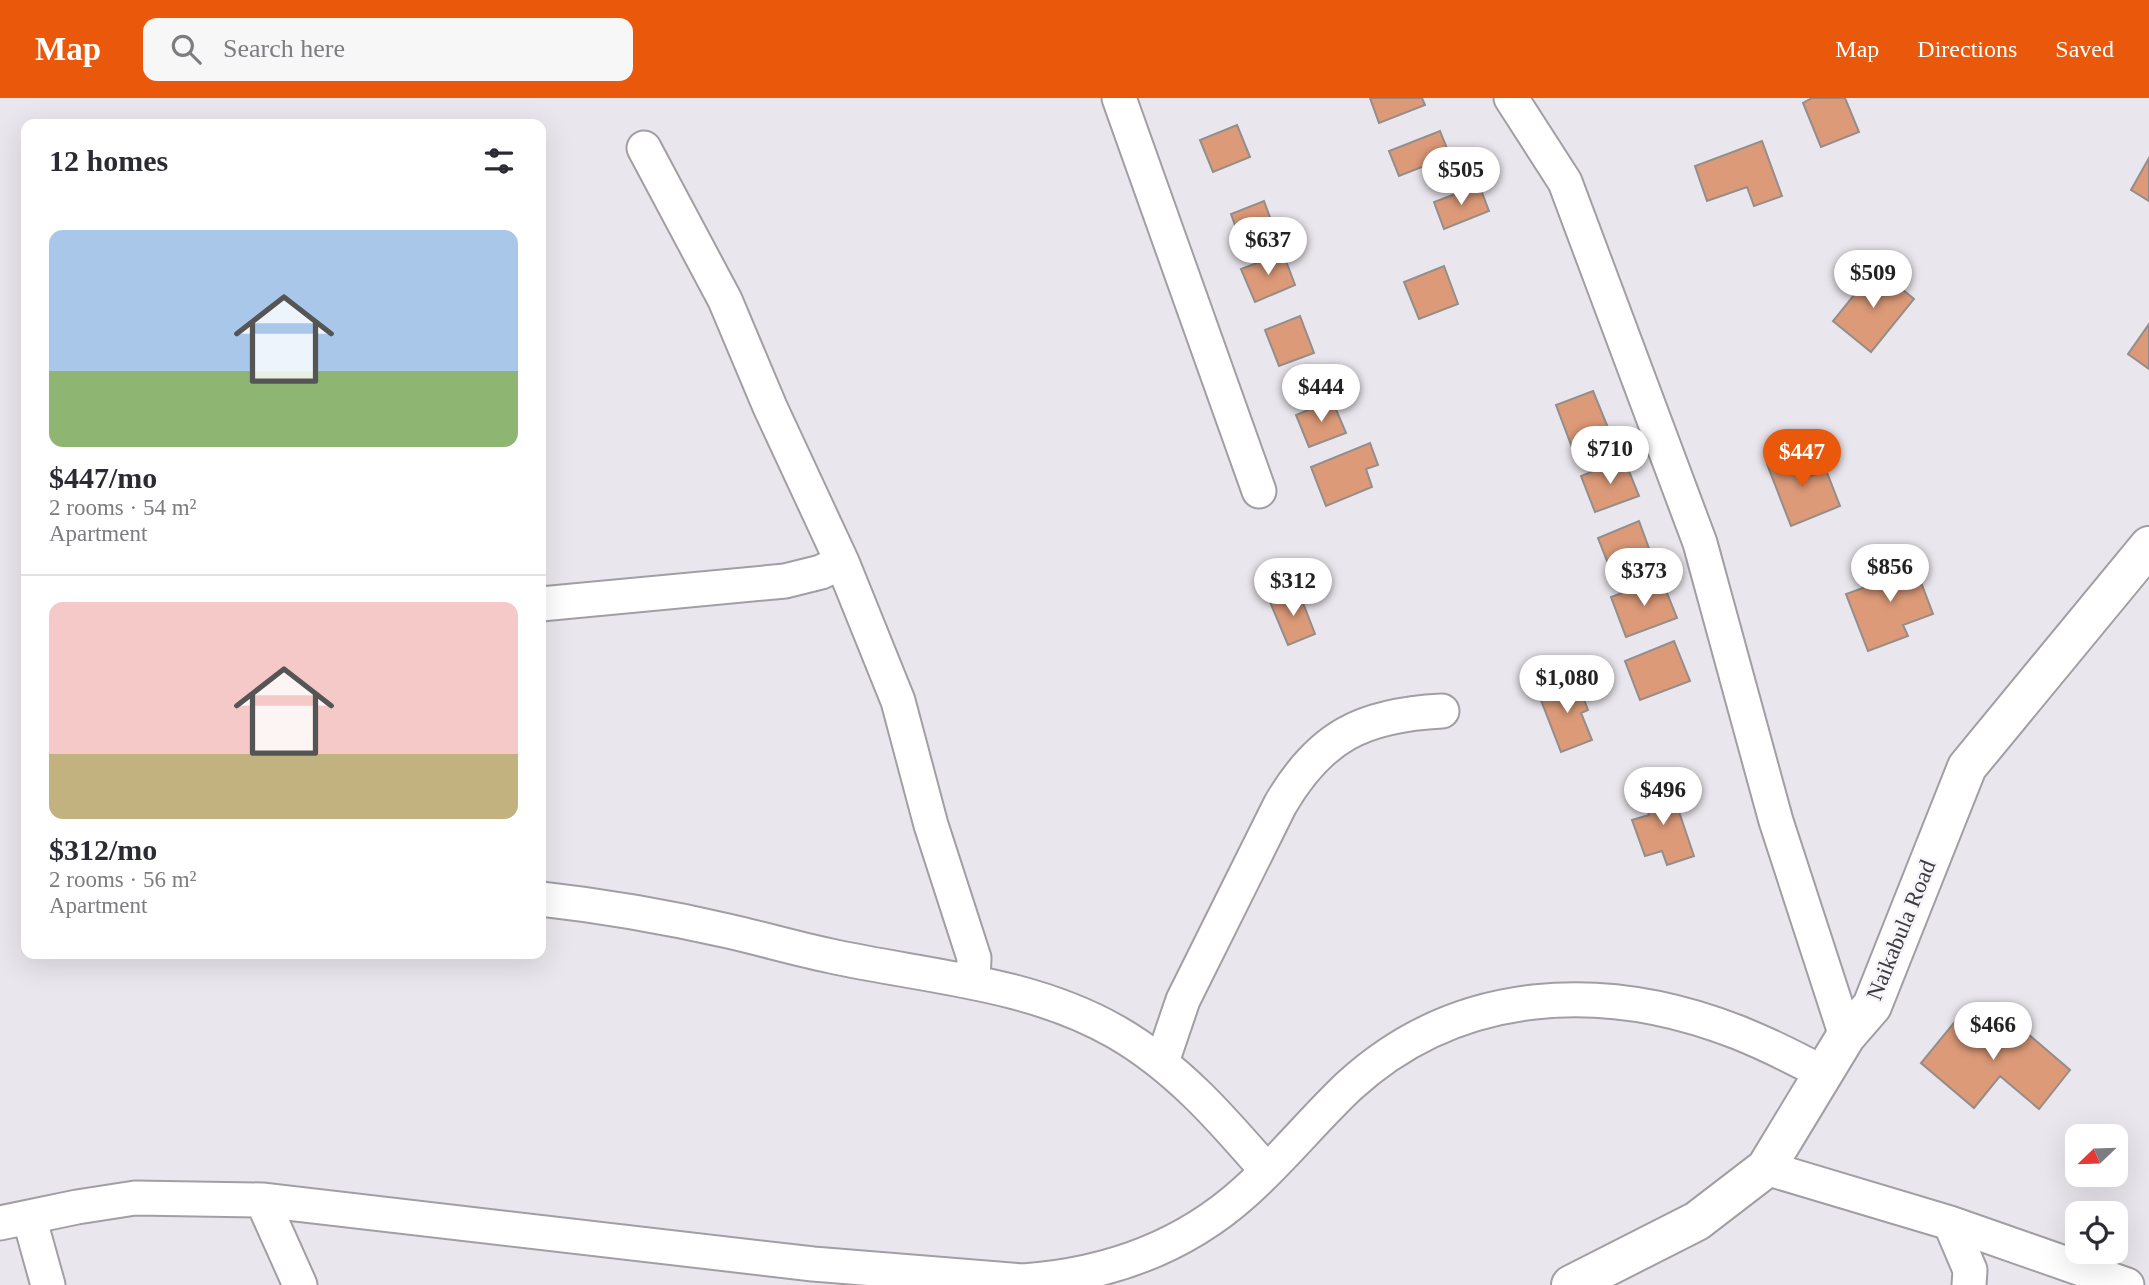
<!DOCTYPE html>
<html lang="en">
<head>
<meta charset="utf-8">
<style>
	:root { --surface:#fff; --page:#f7f7f7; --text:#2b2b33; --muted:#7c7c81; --line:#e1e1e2; --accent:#ea580c }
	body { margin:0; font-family:"Times New Roman",serif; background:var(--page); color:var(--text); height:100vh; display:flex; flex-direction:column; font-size:26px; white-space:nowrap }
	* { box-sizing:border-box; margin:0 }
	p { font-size:23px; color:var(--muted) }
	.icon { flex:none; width:38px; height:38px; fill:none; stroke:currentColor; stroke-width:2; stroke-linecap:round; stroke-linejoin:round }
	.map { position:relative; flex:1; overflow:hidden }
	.panel { position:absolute; left:21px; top:21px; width:525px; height:840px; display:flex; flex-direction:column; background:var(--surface); border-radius:14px; box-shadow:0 7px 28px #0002 }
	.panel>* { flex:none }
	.needle { width:46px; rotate:247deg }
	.buttons { position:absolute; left:2065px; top:1026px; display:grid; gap:14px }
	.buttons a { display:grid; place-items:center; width:63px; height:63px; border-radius:14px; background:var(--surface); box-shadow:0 7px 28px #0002; font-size:35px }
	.price { position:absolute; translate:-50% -60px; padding:0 16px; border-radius:24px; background:#fff; color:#222; font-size:23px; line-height:46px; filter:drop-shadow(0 2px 4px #0008) }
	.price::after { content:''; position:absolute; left:50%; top:42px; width:21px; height:16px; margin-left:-10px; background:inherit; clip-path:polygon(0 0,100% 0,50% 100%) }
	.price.selected { background:var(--accent); color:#fff }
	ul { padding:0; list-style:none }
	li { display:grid; align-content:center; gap:14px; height:371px; padding:0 28px }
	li+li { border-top:2px solid var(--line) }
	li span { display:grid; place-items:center; height:217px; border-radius:14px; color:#555 }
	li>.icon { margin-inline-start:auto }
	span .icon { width:126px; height:126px; fill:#fffc; stroke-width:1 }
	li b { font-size:30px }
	h2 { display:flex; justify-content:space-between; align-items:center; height:84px; padding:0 28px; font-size:30px }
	header { display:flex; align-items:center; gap:42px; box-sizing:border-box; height:98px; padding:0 35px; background:var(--accent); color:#fff }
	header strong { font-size:33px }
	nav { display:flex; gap:38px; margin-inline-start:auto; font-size:24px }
	.search { width:490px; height:63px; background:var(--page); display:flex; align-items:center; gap:18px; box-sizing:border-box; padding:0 24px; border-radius:14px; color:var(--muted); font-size:26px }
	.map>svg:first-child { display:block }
	.building { fill:#dc9a78; stroke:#948d8a; stroke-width:2 }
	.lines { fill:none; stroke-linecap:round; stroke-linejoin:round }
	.street-casing { stroke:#a19ea4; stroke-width:37 }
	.secondary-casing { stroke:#a19ea4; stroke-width:42 }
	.street { stroke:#fff; stroke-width:33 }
	.secondary { stroke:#fff; stroke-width:38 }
	.labels { text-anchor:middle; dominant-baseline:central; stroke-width:5; stroke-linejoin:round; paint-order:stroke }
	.street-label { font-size:23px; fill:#3c3b3d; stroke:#f7f4fa }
</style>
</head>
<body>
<header>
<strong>Map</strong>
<div class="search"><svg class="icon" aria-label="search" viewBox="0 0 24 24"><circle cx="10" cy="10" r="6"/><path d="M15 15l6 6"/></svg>Search here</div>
<nav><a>Map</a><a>Directions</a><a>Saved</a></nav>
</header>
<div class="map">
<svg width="2149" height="1187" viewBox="0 0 2149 1187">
	<rect width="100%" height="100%" fill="#eae6ed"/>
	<!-- building -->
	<path class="building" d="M1370,0h52l3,7 -46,18z
		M1812,0h33l14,34 -38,15 -18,-44z
		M1237,27l13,32 -37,15 -13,-32z
		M1440,33l10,25 -51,20 -10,-25z
		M1762,43l20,55 -28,10 -7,-19 -40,14 -12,-35z
		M2149,60v43l-18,-11z
		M1479,87l10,26 -45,18 -10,-27z
		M1264,103l12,33 -33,13 -12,-33z
		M1283,155l12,32 -40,17 -14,-33z
		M1444,168l14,38 -39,15 -15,-37z
		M1876,170l38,31 -43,53 -38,-31z
		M1300,218l14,37 -35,13 -14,-36z
		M2149,226v45l-21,-15z
		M1593,293l18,44 -38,15 -17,-45z
		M1332,302l14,33 -37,14 -13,-32z
		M1370,345l8,22 -12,4 6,18 -46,19 -15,-39z
		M1802,352l10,26 14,-6 14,36 -49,20 -24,-62z
		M1624,361l15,37 -44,16 -14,-36z
		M1639,423l16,44 -40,16 -17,-43z
		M1911,458l22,58 -30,11 5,11 -40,15 -22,-57 39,-14 -5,-12z
		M1661,480l16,40 -51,19 -15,-40z
		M1298,492l17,44 -27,11 -18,-43z
		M1674,543l16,40 -50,19 -15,-39z
		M1576,582l12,30 -7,3 11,27 -31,12 -22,-57z
		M1670,687l24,71 -27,9 -5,-14 -17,5 -13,-36 17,-5 -6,-21z
		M1967,909l43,35 11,-14 49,42 -31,39 -39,-33 -26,32 -53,-45z"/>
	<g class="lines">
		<!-- street casing -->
		<g class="street-casing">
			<path id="street" d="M1119,0l140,393
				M1511,0l54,84 135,361 76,278 70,215
				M644,50l81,152 45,107 72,155 56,139 33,124 43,133 -1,24
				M541,506l244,-23 36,-9 21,-10
				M541,801c63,7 126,18 187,32 35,8 69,18 103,25 96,21 198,26 285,76 61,35 106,87 151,139
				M1162,964l21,-62 97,-195c40,-69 83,-90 162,-94
				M1766,1070l184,55 20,47 -1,15
				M262,1102l38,85
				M29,1119l19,68
				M0,1125l77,-16 58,-9 127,2 551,64 210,17c82,-6 160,-33 222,-89 37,-33 68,-72 104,-106 109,-100 255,-106 388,-54 30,12 58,26 86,41
				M1950,1125l177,62"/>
		</g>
		<!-- secondary casing -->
		<g class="secondary-casing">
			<path id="secondary" d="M1571,1187l126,-64 69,-53 80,-132 26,-30 95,-239 182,-221"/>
		</g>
		<!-- street -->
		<use href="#street" class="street"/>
		<!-- secondary -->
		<use href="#secondary" class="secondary"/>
	</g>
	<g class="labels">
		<!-- street labels -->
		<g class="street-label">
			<text transform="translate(1901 832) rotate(-68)">Naikabula Road</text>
		</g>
	</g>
</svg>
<div class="buttons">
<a><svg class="needle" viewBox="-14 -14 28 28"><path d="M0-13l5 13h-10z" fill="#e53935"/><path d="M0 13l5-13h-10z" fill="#7c7c81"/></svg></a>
<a><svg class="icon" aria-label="locate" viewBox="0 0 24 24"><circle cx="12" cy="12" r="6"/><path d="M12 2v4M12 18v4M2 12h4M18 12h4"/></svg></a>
</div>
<b class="price" style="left:1461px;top:109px">$505</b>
<b class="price" style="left:1268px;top:179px">$637</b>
<b class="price" style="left:1873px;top:212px">$509</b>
<b class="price" style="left:1321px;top:326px">$444</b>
<b class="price" style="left:1610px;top:388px">$710</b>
<b class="price selected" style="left:1802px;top:391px">$447</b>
<b class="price" style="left:1890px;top:506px">$856</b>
<b class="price" style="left:1644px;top:510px">$373</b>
<b class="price" style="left:1293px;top:520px">$312</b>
<b class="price" style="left:1567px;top:617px">$1,080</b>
<b class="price" style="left:1663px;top:729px">$496</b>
<b class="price" style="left:1993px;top:964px">$466</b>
<section class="panel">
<h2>12 homes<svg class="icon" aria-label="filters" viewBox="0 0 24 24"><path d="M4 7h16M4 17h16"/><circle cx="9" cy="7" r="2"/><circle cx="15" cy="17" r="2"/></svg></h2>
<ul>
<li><span style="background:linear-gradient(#a9c7e8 65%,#8fb573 0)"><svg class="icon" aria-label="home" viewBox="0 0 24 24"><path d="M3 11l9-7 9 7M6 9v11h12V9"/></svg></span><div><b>$447/mo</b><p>2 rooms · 54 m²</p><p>Apartment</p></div></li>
<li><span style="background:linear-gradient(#f6c9c9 70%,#c2b280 0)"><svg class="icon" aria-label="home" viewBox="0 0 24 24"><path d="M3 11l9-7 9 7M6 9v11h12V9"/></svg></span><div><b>$312/mo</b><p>2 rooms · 56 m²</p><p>Apartment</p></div></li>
</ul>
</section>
</div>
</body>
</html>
